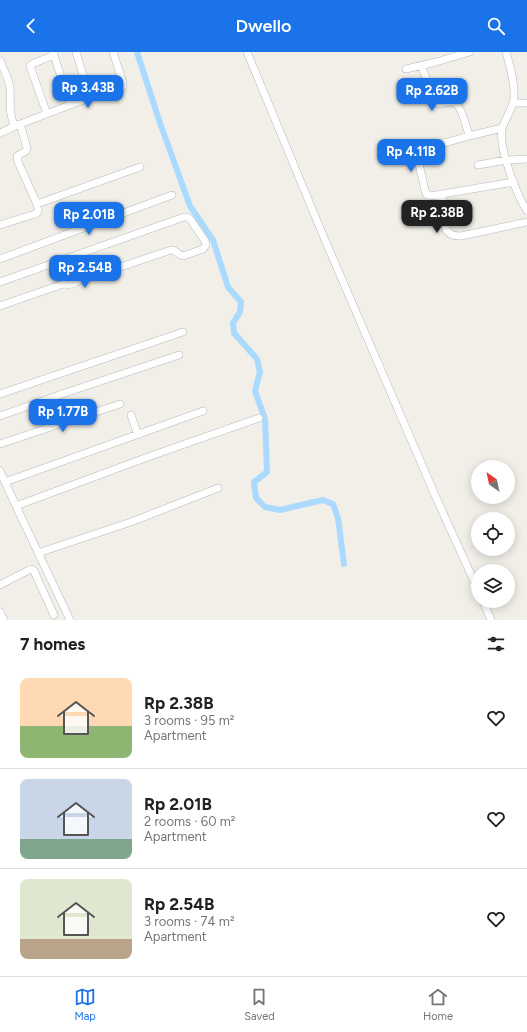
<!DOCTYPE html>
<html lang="en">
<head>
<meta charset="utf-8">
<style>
	:root { --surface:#fff; --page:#f6f6f6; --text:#202124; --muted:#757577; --line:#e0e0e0; --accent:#1a73e8 }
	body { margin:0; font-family:Figtree,sans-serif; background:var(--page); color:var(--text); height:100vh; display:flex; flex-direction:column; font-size:15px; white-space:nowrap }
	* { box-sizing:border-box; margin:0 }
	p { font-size:13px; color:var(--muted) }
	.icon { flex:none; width:22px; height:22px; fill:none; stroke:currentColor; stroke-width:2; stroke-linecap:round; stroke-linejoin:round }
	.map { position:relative; height:568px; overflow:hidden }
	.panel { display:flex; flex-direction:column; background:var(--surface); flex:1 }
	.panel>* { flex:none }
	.needle { width:26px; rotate:327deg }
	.fabs { position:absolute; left:471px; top:408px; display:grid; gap:8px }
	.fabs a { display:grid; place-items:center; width:44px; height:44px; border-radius:50%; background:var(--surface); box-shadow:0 2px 10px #0003; font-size:20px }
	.price { position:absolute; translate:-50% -34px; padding:0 9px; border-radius:8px; background:var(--accent); color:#fff; font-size:13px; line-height:26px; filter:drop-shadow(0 1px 2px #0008) }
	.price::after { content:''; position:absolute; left:50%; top:24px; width:12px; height:9px; margin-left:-6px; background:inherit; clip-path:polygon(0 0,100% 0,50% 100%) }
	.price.on { background:#222; color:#fff }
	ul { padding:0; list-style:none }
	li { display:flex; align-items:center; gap:12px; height:100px; padding:0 20px }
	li+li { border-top:1px solid var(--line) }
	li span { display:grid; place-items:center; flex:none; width:112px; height:80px; border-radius:8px; color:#555 }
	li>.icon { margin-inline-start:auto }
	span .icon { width:48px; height:48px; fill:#fffc; stroke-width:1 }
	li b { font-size:17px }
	h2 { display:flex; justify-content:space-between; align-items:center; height:48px; padding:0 20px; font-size:17px }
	header { display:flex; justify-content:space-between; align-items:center; height:52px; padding:0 20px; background:var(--accent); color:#fff; font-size:18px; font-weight:600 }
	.tabs { display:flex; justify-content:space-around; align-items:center; height:56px; border-top:1px solid var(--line); background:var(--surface); font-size:11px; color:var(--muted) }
	.tabs a { display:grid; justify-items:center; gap:2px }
	.tabs .on { color:var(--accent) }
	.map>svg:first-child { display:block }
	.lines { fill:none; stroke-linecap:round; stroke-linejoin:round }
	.canal { stroke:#aadaff; stroke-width:6 }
	.minor-casing { stroke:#b5b8bc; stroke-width:8 }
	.minor { stroke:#fff; stroke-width:7 }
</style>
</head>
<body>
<header><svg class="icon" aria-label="back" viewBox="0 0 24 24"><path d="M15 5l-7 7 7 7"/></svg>Dwello<svg class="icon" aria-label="search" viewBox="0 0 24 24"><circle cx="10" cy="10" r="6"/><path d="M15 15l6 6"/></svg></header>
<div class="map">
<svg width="527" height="568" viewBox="0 0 527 568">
	<rect width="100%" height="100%" fill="#f1efe8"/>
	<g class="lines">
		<!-- canal -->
		<path class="canal" d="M137,0l23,71 30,83 23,34 15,47 13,15 -1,10 -7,11 1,10 23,26 3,13 -5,19 10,28 2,53 -13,10 2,16 9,9 15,3 43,-10 10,4 5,14 6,46"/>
		<!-- minor casing -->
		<g class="minor-casing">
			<path id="minor" d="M53,0l17,53
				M76,0l14,46
				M247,0l78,188 113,262 40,88
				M506,0c4,14 9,31 8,46 -1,11 -9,20 -12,31 -4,18 15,66 25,82
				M0,9c4,9 9,18 10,27 1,13 -2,26 5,38
				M421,13l14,36 3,3c5,0 11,-2 15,-2 8,2 14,26 16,34
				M406,17l30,-7 34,-10
				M513,51h14
				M47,62l-17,-48 2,-2 22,-9
				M502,76l-33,8 -21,6 -29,6 -2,1 -1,2 9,39 1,4 4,2 84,-14
				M0,81l15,-7 55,-21 51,-18 2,-1v-3l-10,-31
				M478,113l28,-5 21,-1
				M442,142l3,33c3,8 9,9 16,9l66,-14
				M37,152l103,-37
				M0,173l35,-11c5,-2 3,-5 2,-10l-19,-42 -1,-6 9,-5 1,-3 -7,-24
				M0,207l172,-64
				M0,230l184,-65h3l3,2 15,22 1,4 -3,4 -20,7c-5,-1 -6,-6 -12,-6l-95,32c-5,4 -8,2 -13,2l-63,22
				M0,342l183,-62
				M131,363l7,20
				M0,364l65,-23 114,-38
				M0,392l120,-40
				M0,419l16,35 54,114
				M5,430l198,-71
				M16,454l129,-48 114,-40
				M38,501l93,-31 87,-34
				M0,533l29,-15 2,-1 3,2 20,44
				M483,549l8,19
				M0,560l4,8"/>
		</g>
		<!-- minor -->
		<use href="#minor" class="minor"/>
	</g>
</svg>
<div class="fabs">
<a><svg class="needle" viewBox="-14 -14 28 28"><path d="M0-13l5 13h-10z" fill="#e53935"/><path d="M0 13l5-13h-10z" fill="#757577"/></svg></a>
<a><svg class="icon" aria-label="locate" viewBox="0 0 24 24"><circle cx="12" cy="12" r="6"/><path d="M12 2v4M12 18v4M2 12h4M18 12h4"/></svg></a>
<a><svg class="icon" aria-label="layers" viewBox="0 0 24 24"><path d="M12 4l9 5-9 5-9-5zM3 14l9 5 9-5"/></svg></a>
</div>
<b class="price" style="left:88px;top:57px">Rp 3.43B</b>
<b class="price" style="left:432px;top:60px">Rp 2.62B</b>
<b class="price" style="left:411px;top:121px">Rp 4.11B</b>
<b class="price on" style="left:437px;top:182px">Rp 2.38B</b>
<b class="price" style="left:89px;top:184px">Rp 2.01B</b>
<b class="price" style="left:85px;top:237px">Rp 2.54B</b>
<b class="price" style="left:63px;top:381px">Rp 1.77B</b>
</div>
<section class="panel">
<h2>7 homes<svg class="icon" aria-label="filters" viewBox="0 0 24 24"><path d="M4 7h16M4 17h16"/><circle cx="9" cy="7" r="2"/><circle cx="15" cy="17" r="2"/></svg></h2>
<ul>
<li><span style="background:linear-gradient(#ffd9b3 60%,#8fb573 0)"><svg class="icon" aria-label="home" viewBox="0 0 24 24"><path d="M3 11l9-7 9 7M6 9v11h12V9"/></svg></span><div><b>Rp 2.38B</b><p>3 rooms · 95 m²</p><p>Apartment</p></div><svg class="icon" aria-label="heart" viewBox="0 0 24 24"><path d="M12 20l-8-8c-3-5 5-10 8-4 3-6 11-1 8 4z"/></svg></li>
<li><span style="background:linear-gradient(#c9d6e8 75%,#7fa58c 0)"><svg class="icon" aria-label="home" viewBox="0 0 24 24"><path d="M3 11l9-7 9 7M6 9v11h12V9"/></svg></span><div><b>Rp 2.01B</b><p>2 rooms · 60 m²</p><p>Apartment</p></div><svg class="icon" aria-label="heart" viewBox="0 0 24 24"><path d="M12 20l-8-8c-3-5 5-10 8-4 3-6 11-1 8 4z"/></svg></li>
<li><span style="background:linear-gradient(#dfe7d0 75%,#b9a48a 0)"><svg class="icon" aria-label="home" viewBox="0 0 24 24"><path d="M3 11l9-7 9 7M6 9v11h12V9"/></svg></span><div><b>Rp 2.54B</b><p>3 rooms · 74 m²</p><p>Apartment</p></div><svg class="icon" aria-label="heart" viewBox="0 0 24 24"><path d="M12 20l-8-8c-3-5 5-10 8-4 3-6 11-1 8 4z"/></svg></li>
</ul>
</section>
<nav class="tabs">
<a class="on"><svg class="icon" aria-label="map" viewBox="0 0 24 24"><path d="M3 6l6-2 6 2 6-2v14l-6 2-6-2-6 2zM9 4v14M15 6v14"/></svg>Map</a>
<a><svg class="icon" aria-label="saved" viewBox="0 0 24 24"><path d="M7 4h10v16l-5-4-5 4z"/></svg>Saved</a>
<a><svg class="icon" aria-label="home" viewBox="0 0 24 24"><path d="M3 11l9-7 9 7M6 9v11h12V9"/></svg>Home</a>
</nav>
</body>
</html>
